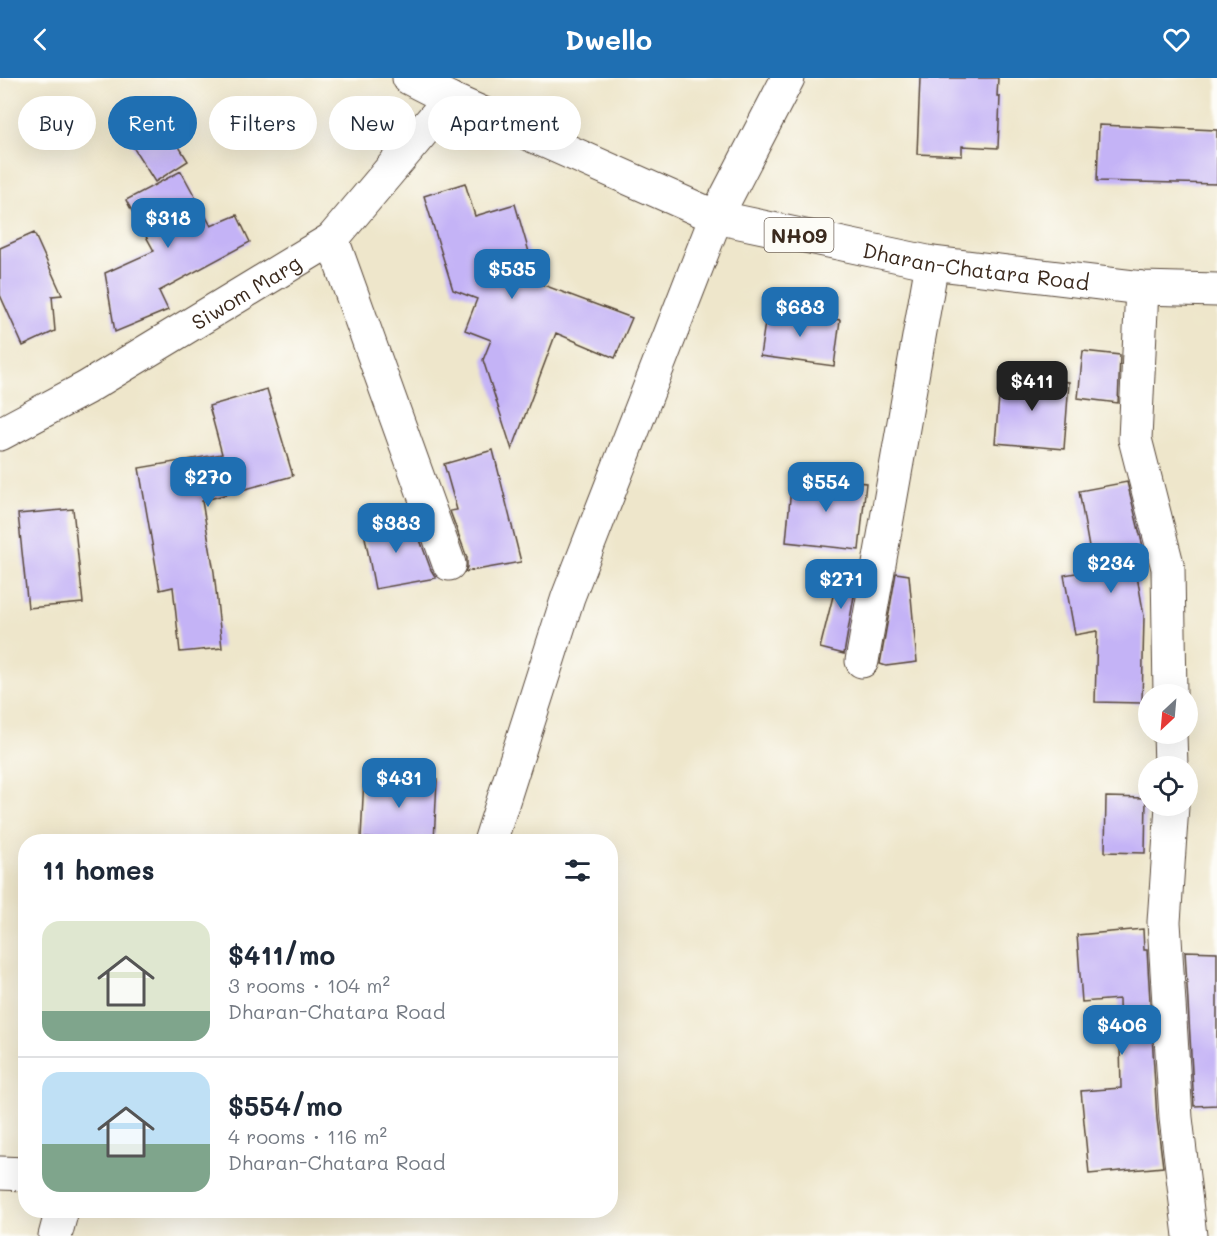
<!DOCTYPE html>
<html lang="en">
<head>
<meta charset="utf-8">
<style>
	:root { --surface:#fff; --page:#f2f2f3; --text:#1f2937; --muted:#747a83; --line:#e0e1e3; --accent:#1f6fb2 }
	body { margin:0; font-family:Mali,sans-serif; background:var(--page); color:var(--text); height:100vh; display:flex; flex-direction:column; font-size:22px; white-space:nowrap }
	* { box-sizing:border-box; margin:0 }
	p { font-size:20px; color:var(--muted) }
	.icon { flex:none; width:33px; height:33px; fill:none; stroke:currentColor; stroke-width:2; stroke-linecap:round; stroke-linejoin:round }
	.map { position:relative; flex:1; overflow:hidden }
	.sheet { position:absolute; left:18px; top:756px; width:600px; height:384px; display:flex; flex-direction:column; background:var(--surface); border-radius:24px; box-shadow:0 6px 24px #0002 }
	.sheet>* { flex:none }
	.hud { position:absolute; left:18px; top:18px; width:600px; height:54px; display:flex; gap:12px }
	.needle { width:39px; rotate:206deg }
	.fabs { position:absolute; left:1138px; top:606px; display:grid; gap:12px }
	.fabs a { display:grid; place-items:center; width:60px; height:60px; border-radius:50%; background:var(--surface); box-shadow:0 6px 24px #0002; font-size:30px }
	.price { position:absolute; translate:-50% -51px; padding:0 14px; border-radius:12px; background:var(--accent); color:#fff; font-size:20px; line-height:39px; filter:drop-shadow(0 2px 3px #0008) }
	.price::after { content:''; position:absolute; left:50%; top:36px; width:18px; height:14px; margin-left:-9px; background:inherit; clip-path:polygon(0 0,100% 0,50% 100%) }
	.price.active { background:#222; color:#fff }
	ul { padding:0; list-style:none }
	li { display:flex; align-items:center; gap:18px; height:150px; padding:0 24px }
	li+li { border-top:2px solid var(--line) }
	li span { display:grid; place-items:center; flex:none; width:168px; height:120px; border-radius:18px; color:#555 }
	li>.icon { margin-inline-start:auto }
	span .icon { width:72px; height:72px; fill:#fffc; stroke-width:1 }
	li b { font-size:26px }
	h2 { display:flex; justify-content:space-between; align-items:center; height:72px; padding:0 24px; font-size:26px }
	.tag { padding:0 21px; border-radius:27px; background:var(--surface); box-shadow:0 6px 24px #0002; font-size:21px; line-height:54px }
	.tag.active { background:var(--accent); color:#fff }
	header { display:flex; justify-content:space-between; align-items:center; height:78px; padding:0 24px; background:var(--accent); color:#fff; font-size:27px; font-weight:700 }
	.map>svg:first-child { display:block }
	.building { fill:#c4b3f6 }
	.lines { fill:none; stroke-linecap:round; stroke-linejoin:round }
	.street-casing { stroke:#564638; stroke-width:35 }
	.primary-casing { stroke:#564638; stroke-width:35 }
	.street { stroke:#fff; stroke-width:33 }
	.primary { stroke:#fff; stroke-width:33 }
	.labels { text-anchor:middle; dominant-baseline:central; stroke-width:5; stroke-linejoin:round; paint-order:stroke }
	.shield { fill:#fdfcf7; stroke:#75695f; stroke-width:1.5 }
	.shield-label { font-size:20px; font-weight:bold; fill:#3b2a1e }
	.street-label { font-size:21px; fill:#3b2a1e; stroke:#fdfcf7 }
</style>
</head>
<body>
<header><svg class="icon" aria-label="back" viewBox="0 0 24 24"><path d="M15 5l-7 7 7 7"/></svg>Dwello<svg class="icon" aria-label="heart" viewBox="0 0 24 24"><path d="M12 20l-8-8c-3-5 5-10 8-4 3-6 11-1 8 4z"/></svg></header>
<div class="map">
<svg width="1217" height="1158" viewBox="0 0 1217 1158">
	<rect width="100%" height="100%" fill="#fdfcf7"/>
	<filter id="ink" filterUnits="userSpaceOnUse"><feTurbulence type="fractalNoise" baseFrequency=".0167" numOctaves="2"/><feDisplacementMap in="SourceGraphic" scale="12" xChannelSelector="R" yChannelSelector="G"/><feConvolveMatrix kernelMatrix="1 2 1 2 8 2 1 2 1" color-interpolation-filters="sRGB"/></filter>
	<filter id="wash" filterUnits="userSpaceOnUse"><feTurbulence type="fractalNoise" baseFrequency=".008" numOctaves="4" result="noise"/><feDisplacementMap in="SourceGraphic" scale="24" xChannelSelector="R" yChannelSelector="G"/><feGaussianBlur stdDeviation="1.35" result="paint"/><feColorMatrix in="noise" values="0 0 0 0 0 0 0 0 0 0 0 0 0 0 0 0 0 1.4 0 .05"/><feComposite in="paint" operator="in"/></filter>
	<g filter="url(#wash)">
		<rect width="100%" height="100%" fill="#eee6cb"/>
		<g id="blocks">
			<!-- building -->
			<path class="building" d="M920,0h78l-1,18h3l-2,52 -36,-2v10l-45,-2z
				M160,38l28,45 -33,21 -29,-46z
				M1099,47l118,5v54l-120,-3z
				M181,93l30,55 26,-11 13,27 -91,49 9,19 -53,22 -10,-59 49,-22 -28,-51z
				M465,105l10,33 40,-12 23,79 94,35 -17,40 -59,-25 -44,117 -29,-90 8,-20 -26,-10 12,-31 -24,-9 -29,-94z
				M34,155l28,62 -10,1 3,35 -32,15 -23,-51v-47z
				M767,231l73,11 -6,46 -74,-10z
				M1083,273l37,4 -2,48 -40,-5z
				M1001,297l68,7 -5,67 -69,-6z
				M267,311l26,87 -91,25 12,71 8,76 -42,4 -7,-65 -13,3 -21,-122 83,-14 -13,-48z
				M493,372l28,112 -56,10 2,-5v-9l-17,-47 7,-1 -13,-46z
				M792,398l74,7 -7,67 -73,-8z
				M1127,404l17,69 -11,2 11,63 -2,87 -47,-1 2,-71 -22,4 -11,-60 29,-5 -14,-79z
				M73,431l10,94 -55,5 -10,-94z
				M412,440l19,52 5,8 -61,11 -12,-62z
				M841,486l18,3 -15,87 -24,-6z
				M896,495l13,2 8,87 -31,4 -6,-2z
				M364,699l73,3 -3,62 -73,-4z
				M1106,719l40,1 -1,55 -40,-1z
				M1143,851l1,21h3l10,169 6,48 -74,7 -8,-83 40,-3 -2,-89 -37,3 -5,-67z
				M1185,873l32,1v153l-23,1z"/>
		</g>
	</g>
	<g filter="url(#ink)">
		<use href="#blocks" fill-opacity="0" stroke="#564638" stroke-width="1.5"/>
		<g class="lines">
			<!-- street casing -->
			<g class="street-casing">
				<g id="street">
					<path d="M332,161l117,325"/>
					<path d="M1142,210l-7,151 33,129 2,126"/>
					<path id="s1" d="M0,356l86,-46 246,-149 118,-140"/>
					<path d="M862,583l70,-398"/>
					<path d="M1170,656l1,32"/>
					<path d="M1172,728l-8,116 12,196 14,118"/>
					<path d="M490,764l78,-245 148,-380 72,-139"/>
					<path d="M0,1095l26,1"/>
					<path d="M55,1158l7,-26"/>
				</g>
			</g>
			<!-- primary casing -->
			<g class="primary-casing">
				<g id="primary">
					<path id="s2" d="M409,0l41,21 266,118 216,46 210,25 75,2"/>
				</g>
			</g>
			<!-- street -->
			<use href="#street" class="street"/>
			<!-- primary -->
			<use href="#primary" class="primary"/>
		</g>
	</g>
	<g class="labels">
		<!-- shield labels -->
		<rect class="shield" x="764.5" y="140" width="69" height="34" rx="4.5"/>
		<g class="shield-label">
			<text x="799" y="157">NH09</text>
		</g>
		<!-- street labels -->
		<g class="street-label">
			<text stroke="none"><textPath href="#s2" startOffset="602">Dharan-Chatara Road</textPath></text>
			<text stroke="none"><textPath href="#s1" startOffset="284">Siwom Marg</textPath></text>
		</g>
	</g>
</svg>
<div class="fabs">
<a><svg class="needle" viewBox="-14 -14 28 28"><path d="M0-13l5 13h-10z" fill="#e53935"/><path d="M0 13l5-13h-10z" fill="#747a83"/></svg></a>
<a><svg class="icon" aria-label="locate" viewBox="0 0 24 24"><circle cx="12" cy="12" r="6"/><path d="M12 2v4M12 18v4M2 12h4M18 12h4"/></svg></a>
</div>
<b class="price" style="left:168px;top:171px">$318</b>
<b class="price" style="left:512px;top:222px">$535</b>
<b class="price" style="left:800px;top:260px">$683</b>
<b class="price active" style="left:1032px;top:334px">$411</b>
<b class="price" style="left:208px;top:430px">$270</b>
<b class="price" style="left:826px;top:435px">$554</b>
<b class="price" style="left:396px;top:476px">$383</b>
<b class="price" style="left:1111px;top:516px">$234</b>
<b class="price" style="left:841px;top:532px">$271</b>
<b class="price" style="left:399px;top:731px">$431</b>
<b class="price" style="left:1122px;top:978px">$406</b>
<div class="hud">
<a class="tag">Buy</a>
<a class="tag active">Rent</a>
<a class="tag">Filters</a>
<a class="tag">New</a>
<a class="tag">Apartment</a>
</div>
<section class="sheet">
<h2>11 homes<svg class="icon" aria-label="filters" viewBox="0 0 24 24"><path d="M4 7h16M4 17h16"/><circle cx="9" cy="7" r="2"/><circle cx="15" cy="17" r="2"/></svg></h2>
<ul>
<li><span style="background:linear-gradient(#dfe7d0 75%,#7fa58c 0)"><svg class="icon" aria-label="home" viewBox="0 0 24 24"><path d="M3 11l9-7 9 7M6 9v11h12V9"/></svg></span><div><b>$411/mo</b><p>3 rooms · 104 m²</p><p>Dharan-Chatara Road</p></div></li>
<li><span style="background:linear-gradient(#bfe0f5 60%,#7fa58c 0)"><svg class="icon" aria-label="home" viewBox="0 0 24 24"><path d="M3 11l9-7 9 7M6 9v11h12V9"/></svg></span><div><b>$554/mo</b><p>4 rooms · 116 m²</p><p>Dharan-Chatara Road</p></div></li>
</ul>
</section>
</div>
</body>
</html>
